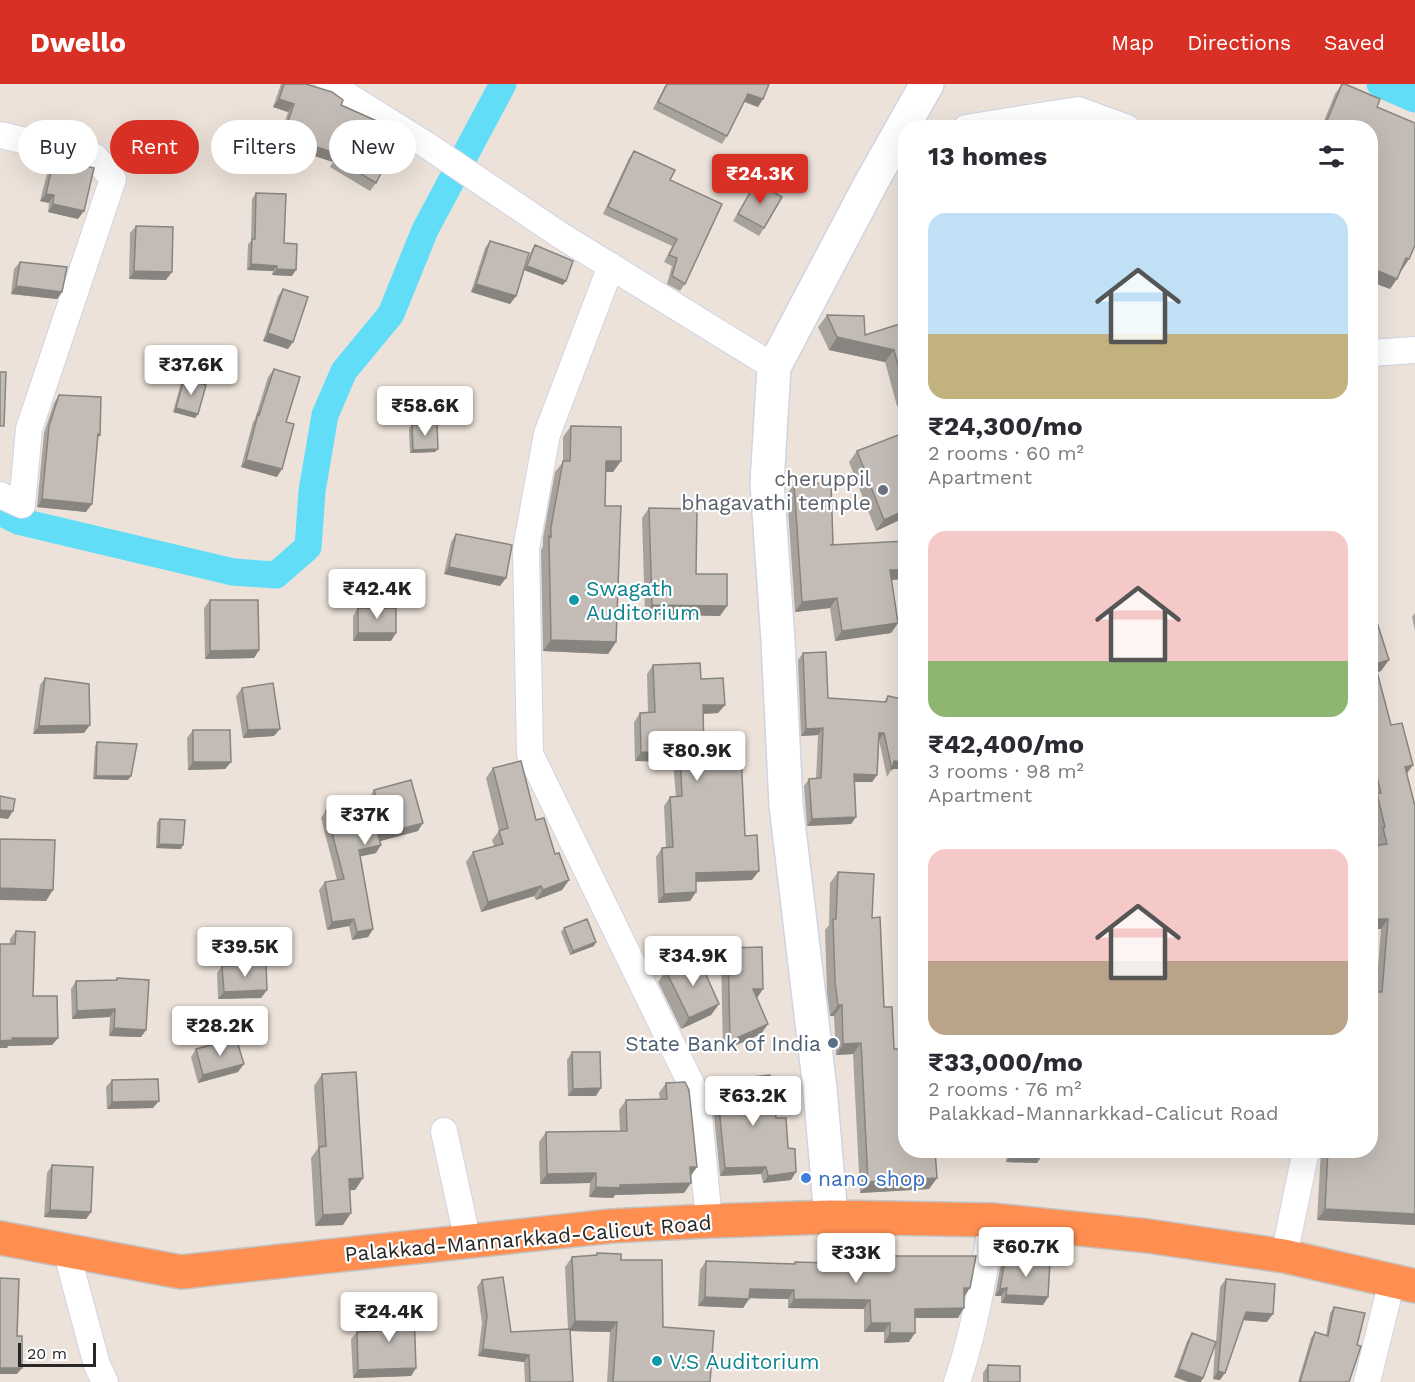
<!DOCTYPE html>
<html lang="en">
<head>
<meta charset="utf-8">
<style>
	:root { --surface:#fff; --page:#f7f7f7; --text:#2b2b33; --muted:#7c7c81; --accent:#d93025 }
	body { margin:0; font-family:"Work Sans",sans-serif; background:var(--page); color:var(--text); height:100vh; display:flex; flex-direction:column; font-size:22px; white-space:nowrap }
	* { box-sizing:border-box; margin:0 }
	p { font-size:20px; color:var(--muted) }
	.icon { flex:none; width:33px; height:33px; fill:none; stroke:currentColor; stroke-width:2; stroke-linecap:round; stroke-linejoin:round }
	.map { position:relative; flex:1; overflow:hidden }
	.sheet { position:absolute; left:898px; top:36px; width:480px; height:1038px; display:flex; flex-direction:column; background:var(--surface); border-radius:24px; box-shadow:0 6px 24px #0002 }
	.sheet>* { flex:none }
	.hud { position:absolute; left:18px; top:36px; width:570px; height:54px; display:flex; gap:12px }
	.scale { position:absolute; left:18px; bottom:15px; width:78px; box-sizing:border-box; padding-left:6px; border:3px solid #282828; border-top:0; font-size:16px; line-height:21px; white-space:nowrap; color:#282828; -webkit-text-stroke:4px #fff; paint-order:stroke }
	.price { position:absolute; translate:-50% -51px; padding:0 14px; border-radius:6px; background:#fff; color:#222; font-size:20px; line-height:39px; filter:drop-shadow(0 2px 3px #0008) }
	.price::after { content:''; position:absolute; left:50%; top:36px; width:18px; height:14px; margin-left:-9px; background:inherit; clip-path:polygon(0 0,100% 0,50% 100%) }
	.price.current { background:var(--accent); color:#fff }
	ul { padding:0; list-style:none }
	li { display:grid; align-content:center; gap:12px; height:318px; padding:0 30px }
	li span { display:grid; place-items:center; height:186px; border-radius:18px; color:#555 }
	li>.icon { margin-inline-start:auto }
	span .icon { width:108px; height:108px; fill:#fffc; stroke-width:1 }
	li b { font-size:26px }
	h2 { display:flex; justify-content:space-between; align-items:center; height:72px; padding:0 30px; font-size:26px }
	.chip { padding:0 21px; border-radius:27px; background:var(--surface); box-shadow:0 6px 24px #0002; font-size:21px; line-height:54px }
	.chip.current { background:var(--accent); color:#fff }
	header { display:flex; align-items:center; gap:36px; box-sizing:border-box; height:84px; padding:0 30px; background:var(--accent); color:#fff }
	header strong { font-size:28px }
	nav { display:flex; gap:33px; margin-inline-start:auto; font-size:21px }
	.map>svg:first-child { display:block }
	.lines { fill:none; stroke-linecap:round; stroke-linejoin:round }
	.canal { stroke:#62ddf8; stroke-width:27 }
	.street-casing { stroke:#ced4e3; stroke-width:28 }
	.secondary-casing { stroke:#ced4e3; stroke-width:36 }
	.highway-casing { stroke:#c3c3c3; stroke-width:36 }
	.street { stroke:#fff; stroke-width:26 }
	.secondary { stroke:#fff; stroke-width:33 }
	.highway { stroke:#ff8e51; stroke-width:33 }
	.wall { fill:#a8a29d }
	.shaded-wall { fill:#88847f }
	.building { fill:#c3bcb6; stroke:#88847f; stroke-width:1.5 }
	.worship-dot { fill:#6b7280; stroke:#fff; stroke-width:2 }
	.culture-dot { fill:#0f9aa8; stroke:#fff; stroke-width:2 }
	.service-dot { fill:#5c6f8a; stroke:#fff; stroke-width:2 }
	.shop-dot { fill:#3f7fe0; stroke:#fff; stroke-width:2 }
	.labels { text-anchor:middle; dominant-baseline:central; stroke-width:4.5; stroke-linejoin:round; paint-order:stroke }
	.worship-label { font-size:21px; fill:#5b616d; stroke:#fff; text-anchor:end }
	.culture-label { font-size:21px; fill:#0d838f; stroke:#fff; text-anchor:start }
	.service-label { font-size:21px; fill:#4e5e75; stroke:#fff; text-anchor:end }
	.shop-label { font-size:21px; fill:#366cbe; stroke:#fff; text-anchor:start }
	.street-label { font-size:21px; fill:#282828; stroke:#fff }
</style>
</head>
<body>
<header>
<strong>Dwello</strong>
<nav><a>Map</a><a>Directions</a><a>Saved</a></nav>
</header>
<div class="map">
<svg width="1415" height="1298" viewBox="0 0 1415 1298">
	<rect width="100%" height="100%" fill="#ece2d9"/>
	<g class="lines">
		<!-- canal -->
		<path class="canal" d="M1380,0l35,15
			M0,428l18,9 215,51 43,3 32,-28 4,-56 13,-76 19,-44 47,-57 34,-84 78,-146"/>
		<!-- street casing -->
		<g class="street-casing">
			<path id="street" d="M329,0l99,62 132,89 214,132
				M966,44l112,-18 49,18
				M0,51l95,22 18,22 -84,250 -7,76 -22,-10
				M611,182l-64,168 -21,115 4,205 167,342 12,125
				M1371,269l44,-3
				M444,1047l24,111
				M66,1166l31,115 8,17
				M1284,1172l22,-106
				M957,1298c18,-52 27,-108 35,-162
				M1367,1298l25,-101"/>
		</g>
		<!-- secondary casing -->
		<g class="secondary-casing">
			<path id="secondary" d="M831,1133l-11,-128 -34,-284 -8,-165 -11,-157 7,-116 97,-184 56,-99"/>
		</g>
		<!-- highway casing -->
		<g class="highway-casing">
			<path id="highway" d="M0,1154l181,34 430,-46 98,-5 122,-4 161,3 156,16 136,20 131,30"/>
		</g>
		<!-- street -->
		<use href="#street" class="street"/>
		<!-- secondary -->
		<use href="#secondary" class="secondary"/>
		<!-- highway -->
		<use href="#highway" class="highway"/>
	</g>
	<!-- wall -->
	<path class="wall" d="M281,0h25l35,21 35,78 -6,8 -40,-24 3,-5 -55,-18 10,-32 -15,-5z
		M666,0h103l-11,23 -14,-5 -17,34 -5,8 -69,-35z
		M1342,0l35,23 25,163 -12,19 -19,-161h-50l14,-34z
		M634,67l36,29 15,104 -5,7 -13,-7 5,-18 -8,-4 8,-16 -69,-32 26,-56z
		M54,74l24,61 -30,-7 1,-9 -9,-2 9,-35z
		M756,98l8,46 -5,8 -26,-15z
		M256,109l28,50 8,33 -20,-1 1,-4 -26,-1 1,-26 3,-3 1,-42z
		M136,142l30,54 -37,-1 1,-46z
		M490,157l34,28 8,-20 3,-4 28,40 -39,-15 -8,26 -6,8 -39,-12 14,-44z
		M20,178l42,30 -5,7 -46,-5 3,-25z
		M283,205l5,60 -25,-8 15,-45z
		M827,231l38,20 41,-13v83l-9,1 -12,-44 -56,-12 -11,-23z
		M274,285l12,53 -9,55 -36,-10 12,-45 2,-3 13,-42z
		M184,295l14,35 -3,4 -22,-6 8,-29z
		M59,311l41,40 -2,2 -12,75 -49,-5 7,-74 10,-30z
		M412,341l23,27 -25,1 -1,-24z
		M571,342l50,35 -8,11h-8v34l11,136 -8,12 -65,-3 -2,-101 2,-4v-8l12,-66 8,-10v-25z
		M906,348v85l-30,14 -27,-69 8,-11z
		M794,400l38,61 74,34 -15,1 7,43 -7,10 -56,8 -5,-33 -35,4 -8,-118z
		M649,424l47,66 24,42 -75,-2 -3,-96z
		M456,450l44,52 -56,-12 7,-32z
		M210,516l49,50 -5,8 -49,1 -1,-51z
		M358,524l33,33h-38v-25z
		M1415,529v18l-3,-14z
		M1371,530l10,57 -4,1 14,53 22,40 -6,9 8,32v419l-98,-5 4,-70h50l5,-158 5,-63 -4,-84 -2,-7 2,-3 -6,-24v-9l2,-2 -2,-7z
		M803,569l25,45 56,4 4,-6 13,39h5v34h-14l-5,8 -8,-37 -2,35 -5,7h-17l1,35 -5,7 -44,2 -3,-40 5,-7h7l2,-44 -17,1 -3,-76z
		M653,581l48,14 24,26 -7,8 -15,1 1,42 41,80 7,44 -56,2v10l-6,9 -32,2 -2,-46 6,-9h4l-2,-42 6,-9h6l-3,-35 -38,-1 -1,-39 6,-9h8l-1,-39z
		M45,594l39,55 -51,1 7,-49z
		M242,604l32,48 -31,2 -7,-42z
		M193,646l38,32 -6,7 -37,1 -1,-32z
		M97,658l31,38 -35,-1 2,-33z
		M493,684l43,52 33,60 -7,10 -26,10 -2,-4 -53,16 -15,-50 7,-10 21,-6 -2,-6 7,-9 -13,-53z
		M374,706l44,41 -38,10 -4,12 -16,3 13,73 -5,8 -16,3 -3,-14 -22,4 -8,-40 6,-8 12,-2 -16,-62 5,-8 43,-10v-2z
		M160,735l21,30 -25,-1 1,-26z
		M838,788l34,46 12,89 10,42 43,129 -8,11 -69,4 -7,-139 -17,1 -2,-39h-4l-3,-23 -2,-63 4,-5 1,-42z
		M564,844l30,18 -24,9 -9,-23z
		M16,847l17,65 25,42 -6,7 -44,1 -1,2 3,-109z
		M728,864l35,41 -6,9 4,36 -38,17 -2,-93z
		M222,882l45,24 -6,8 -43,1 -1,-26z
		M666,887l53,33 -8,11 -30,14 -23,-47z
		M117,894l29,52 -5,7 -32,-1 1,-19 -38,2 -1,-30 5,-8 40,-1z
		M196,965l42,23 -40,11 -7,-26z
		M572,968l24,44h-28l-1,-36z
		M322,990l41,104 -8,12h-6l-6,35 -28,1 -4,-68 7,-10 -4,-62z
		M112,996l41,28 -46,1 -1,-22z
		M715,997l61,37 15,62 -28,3 -2,-9 -41,2 -8,-81 -2,-7z
		M666,999l24,93 -6,17 -69,2 -2,3 -24,-1 1,-14 -50,1 -1,-42 7,-10 74,-1 -1,-21 7,-10 34,-1 -1,-6z
		M1007,1066h36l-6,13 -31,-1z
		M52,1081l39,47 -5,7 -42,-2 3,-44z
		M597,1169l24,7 42,67 47,55h-103l3,-50 -40,-1 3,51h-48l-1,-20 -46,-6 4,-33 -5,-36 5,-7 29,52 57,-2 -3,-63 7,-10 24,-2z
		M868,1172l96,41 -6,21h-43l-6,24 -25,1v-11h-20v-23l-76,-1v-9l-39,-1 -6,10 -45,-2 2,-36 6,-9 88,3 1,-2 68,2z
		M1005,1176l43,37 -5,8 -42,-2v-7h-6l5,-28z
		M1226,1195l41,43 -24,-2 -23,60 -7,-1 2,-34 -41,32 13,-36 5,-8 24,9 4,-55z
		M1334,1223l15,75h-51l13,-44 4,-6 11,3 4,-22z
		M380,1226l36,58 -5,8 -58,2 -2,-39 6,-7 19,-1 -1,-13z
		M988,1281l32,17h-37v-9z"/>
	<!-- shaded-wall -->
	<path class="shaded-wall" d="M748,10l15,5 -5,8 -15,-6z
		M279,15l15,5 -6,8 -15,-5z
		M283,52l55,18 -5,8 -55,-18z
		M46,110l8,1 -5,8 -9,-2z
		M53,120l31,7 -6,8 -30,-7z
		M1406,174l3,1 -7,11 -3,-1z
		M251,180l26,2 -4,5 -26,-1z
		M527,182l39,15 -3,4 -39,-15z
		M1371,184l26,11 -7,10 -19,-7z
		M277,185l19,1 -4,6 -20,-1z
		M134,187l38,1 -6,8 -37,-1z
		M476,200l40,12 -6,8 -39,-12z
		M16,202l46,6 -5,7 -46,-5z
		M268,249l25,9 -5,7 -25,-8z
		M837,253l57,13 -9,12 -56,-12z
		M905,309h1v12l-9,1z
		M176,324l22,6 -3,4 -22,-6z
		M438,365l-3,3 -25,1 3,-3z
		M246,376l36,9 -5,8 -36,-10z
		M606,377h15l-8,11h-15z
		M42,415l50,5 -6,8 -49,-5z
		M906,426v7l-30,14 8,-11z
		M449,483l57,11 -6,8 -56,-12z
		M890,486h16v9l-23,1z
		M837,514l-7,10 -35,4 7,-10z
		M652,521l75,1 -7,10 -75,-2z
		M898,539l-7,10 -56,8 7,-10z
		M358,549h38l-5,8h-38z
		M551,556l65,2 -8,12 -65,-3z
		M259,566l-5,8 -49,1 5,-8z
		M1389,576l-8,11 -10,3 4,-10z
		M703,621h22l-7,8 -21,1z
		M90,641l-6,8 -51,1 6,-8z
		M823,644l-5,7 -17,1 5,-7z
		M280,645l-6,7 -31,2 5,-8z
		M879,649h5l-5,7h-5z
		M641,668l39,1 -7,9 -38,-1z
		M894,677l12,1v7h-14z
		M193,678h38l-6,7 -37,1z
		M1413,681l-8,10v-8z
		M854,690l23,1 -5,7h-23z
		M96,692h35l-3,4 -35,-1z
		M0,726l13,1 -5,8 -8,-1z
		M856,733l-5,7 -44,2 5,-7z
		M423,739l-5,8 -45,12 5,-8z
		M159,760l24,1 -2,4 -25,-1z
		M381,761l-5,8 -22,5 5,-8z
		M759,787l-7,9 -63,2 7,-9z
		M569,796l-7,10 -26,10 7,-10z
		M541,802l-7,10 -53,16 7,-10z
		M0,804l53,2 -7,11 -46,-1z
		M696,808l-6,9 -32,2 6,-9z
		M354,835l-5,7 -22,4 5,-8z
		M1371,835h17l-7,10h-10z
		M373,845l-5,8 -16,3 5,-8z
		M596,858l-2,4 -24,9 3,-4z
		M753,905h10l-7,10z
		M267,906l-6,8 -43,1 6,-7z
		M719,920l-8,11 -30,14 8,-11z
		M838,921h4l-8,11h-4z
		M115,925l-5,8 -38,2 5,-8z
		M768,940l-7,10 -38,17 7,-10z
		M114,944l32,2 -5,7 -32,-1z
		M12,954h46l-6,7 -44,1 -1,2h-7v-7z
		M861,959l-8,11 -17,1 7,-11z
		M244,980l-6,8 -40,11 5,-8z
		M601,1004l-5,8h-28l5,-7z
		M159,1017l-6,7 -46,1 5,-7z
		M1012,1070l30,2 -5,7 -31,-1z
		M690,1083h7l-7,10z
		M766,1083l-5,7 -41,2 5,-8z
		M796,1088l-5,8 -28,3 5,-7z
		M596,1089l-6,10 -50,1 7,-10z
		M363,1094l-8,12 -14,1 8,-12z
		M937,1094l-8,11 -69,4 8,-11z
		M691,1099l-7,10 -69,2 -2,3 -24,-1 7,-10z
		M1325,1125l90,5v11l-98,-5z
		M50,1126l41,2 -5,7 -42,-2z
		M351,1129l-8,12 -28,1 8,-11z
		M964,1204h6l-6,9z
		M1007,1204l-6,8h-6l5,-7z
		M750,1205l44,1 -6,9 -45,-1z
		M1006,1211l42,2 -5,8 -42,-2z
		M705,1213l44,2 -6,9 -45,-2z
		M794,1215l76,1 -6,9 -76,-1z
		M964,1224l-6,10h-49l6,-9z
		M1246,1228l27,2 -6,8 -26,-2z
		M575,1237l42,1 -7,10 -42,-1z
		M871,1239h19l-6,9h-20z
		M890,1249h25l-6,9 -25,1z
		M483,1265l46,6 -5,7 -46,-6z
		M0,1284h22l-5,6h-17z
		M416,1284l-5,8 -58,2 5,-8z
		M1179,1285l24,9 -2,4h-13l-14,-5z
		M1218,1287l7,2 -5,7 -7,-1z"/>
	<!-- building -->
	<path class="building" d="M284,0h22l26,8 11,8 -2,5 38,17 21,13 -24,48 -40,-24 2,-5 -55,-18 11,-32 -15,-5z
		M667,0h102l-6,15 -15,-5 -21,42 -69,-34z
		M1342,0h3l35,15 -3,8 38,16v122l-6,14 -3,-1 -9,21 -26,-11v-140h-47z
		M1083,38l1,6h-58z
		M634,67l41,19 -5,10 52,24 -37,80 -13,-8 5,-18 -8,-3 8,-16 -69,-32z
		M54,74l40,10 -10,43 -31,-7 1,-9 -8,-1z
		M756,98l26,15 -18,31 -26,-14z
		M256,109l30,1 -2,49 13,1 -1,26 -19,-1v-3l-26,-2 1,-25h3z
		M136,142l37,1 -1,45 -38,-1z
		M490,157l39,12 -13,43 -40,-12z
		M535,161l38,16 -7,20 -39,-15z
		M20,178l47,5 -5,25 -46,-6z
		M283,205l25,8 -15,45 -25,-9z
		M827,231l37,1 1,19 41,-13v71h-1l-11,-43 -57,-13z
		M274,285l26,8 -14,45 8,2 -12,45 -36,-9 12,-46 1,1z
		M0,288h6l-2,54h-4z
		M184,295l22,6 -8,29 -22,-6z
		M59,311l42,2 -1,38 -2,-1 -6,70 -50,-5 7,-73z
		M437,340l1,25 -25,1 -1,-25z
		M571,342l50,1v34h-15l-1,45h16l-5,136 -65,-2 -2,-101v-3l2,1v-10l12,-66h7z
		M906,348v78l-22,10 -27,-69z
		M831,399l2,61 -3,1 76,-4v29h-16l8,53 -56,8 -5,-33 -35,4 -8,-118z
		M649,424l48,1 -1,65h31v32l-75,-1z
		M456,450l56,11 -6,33 -57,-11z
		M210,516h48l1,50 -49,1z
		M358,524h38v25h-38z
		M1374,529l15,47 -14,4 16,61 11,-2 11,42 -8,2 10,39v408l-90,-5 3,-59h43v-158h11l6,-73h-17v-73l16,-2 -4,-16 2,-1 -8,-33 4,-1 -10,-40v-139z
		M826,568l2,46 58,4 2,-6 18,4v14l-5,21h5v27l-12,-1 -2,9 -8,-37h-5l-2,42 -23,-1 2,43 -44,2 -3,-40 12,-1 2,-50 -17,1 -3,-76z
		M700,579l1,16 22,-1 2,27h-22l1,51 37,-2 4,82 12,-1 2,36 -63,2v19l-32,2 -2,-46 11,-1 -3,-50 12,-1 -2,-43 -39,-1 -1,-39 15,-1 -2,-47z
		M45,594l44,6 1,41 -51,1z
		M273,599l7,46 -32,1 -6,-42z
		M193,646h37l1,32h-38z
		M97,658l40,2 -6,32h-35z
		M521,677l15,59 8,-2 11,36 4,-1 10,27 -26,10 -2,-4 -53,16 -15,-50 30,-8 -4,-13 9,-3 -15,-60z
		M411,696l12,43 -45,12 3,10 -22,5 14,79 -16,3 -3,-13 -22,3 -7,-40 19,-3 -18,-69 50,-12 -2,-8z
		M0,712l15,3 -2,12 -13,-1z
		M160,735l25,1 -2,25 -24,-1z
		M0,755l55,1 -2,50 -53,-2z
		M838,788l36,2 -2,44 8,-1 4,90h8l2,42h12v101h29l2,28 -69,4 -7,-139 -18,1 -1,-39h-4l-3,-23 -2,-63h3z
		M587,835l9,23 -23,9 -9,-23z
		M16,847l19,1 -2,64h24l1,42h-46l1,2 -13,1v-97h15z
		M762,863l1,42h-10l15,35 -38,17 -2,-93z
		M698,873l21,47 -30,14 -23,-47z
		M266,880l1,26 -43,2 -2,-26z
		M117,894l32,2 -3,50 -32,-2 1,-19 -38,2 -1,-30 41,-1z
		M236,954l8,26 -41,11 -7,-26z
		M572,968h28l1,36 -28,1z
		M356,988l7,106 -14,1 2,34 -28,2 -4,-68 7,-1 -4,-72z
		M770,991l6,43h10l2,30 7,1 1,23 -28,4 -2,-9 -41,1 -8,-81 -2,-6z
		M158,995l1,22 -47,1v-22z
		M685,998l4,8 8,77h-7l1,16 -71,2v3l-24,-1v-14l-49,1 -1,-42 81,-1 -1,-31 41,-1 -1,-16z
		M1012,1066h31l-1,6 -30,-2z
		M52,1081l41,2 -2,45 -41,-2z
		M597,1169l24,1v6h41l1,67 51,4 -4,51h-97l4,-60 -42,-1 -3,-64 25,-2z
		M868,1172h108l-6,32h-6v20l-49,1v24h-25v-10h-19l-1,-23 -76,-1v-9l-44,-1 -1,10 -44,-2 1,-36 89,3v-2l73,2z
		M1005,1176l45,1 -2,36 -42,-2 1,-7 -7,1z
		M503,1193l8,55 59,-3 3,53h-43l-1,-27 -46,-6 4,-33 -5,-36z
		M0,1194l19,1 -2,57h5v32h-22z
		M1226,1195l49,5 -2,30 -27,-2 -21,61 -7,-2z
		M1334,1223l31,6 -8,32 4,1 -12,36h-49l15,-50 13,4z
		M414,1225l2,59 -58,2 -1,-38 24,-1 -1,-21z
		M1192,1249l24,9 -13,36 -24,-9z
		M988,1281l32,1v16h-32z"/>
	<!-- markers -->
	<circle class="worship-dot" cx="883" cy="406" r="6"/>
	<g class="culture-dot">
		<circle cx="574" cy="516" r="6"/>
		<circle cx="657" cy="1277" r="6"/>
	</g>
	<circle class="service-dot" cx="833" cy="959" r="6"/>
	<circle class="shop-dot" cx="806" cy="1094" r="6"/>
	<g class="labels">
		<!-- worship labels -->
		<g class="worship-label">
			<text x="871" y="394">cheruppil<tspan x="871" dy="24">bhagavathi temple</tspan></text>
		</g>
		<!-- culture labels -->
		<g class="culture-label">
			<text x="586" y="504">Swagath<tspan x="586" dy="24">Auditorium</tspan></text>
			<text x="669" y="1277">V.S Auditorium</text>
		</g>
		<!-- service labels -->
		<g class="service-label">
			<text x="821" y="959">State Bank of India</text>
		</g>
		<!-- shop labels -->
		<g class="shop-label">
			<text x="818" y="1094">nano shop</text>
		</g>
		<!-- street labels -->
		<g class="street-label">
			<text transform="translate(528 1154) rotate(-5)">Palakkad-Mannarkkad-Calicut Road</text>
		</g>
	</g>
</svg>
<div class="scale">20 m</div>
<b class="price current" style="left:760px;top:121px">₹24.3K</b>
<b class="price" style="left:191px;top:312px">₹37.6K</b>
<b class="price" style="left:425px;top:353px">₹58.6K</b>
<b class="price" style="left:377px;top:536px">₹42.4K</b>
<b class="price" style="left:697px;top:698px">₹80.9K</b>
<b class="price" style="left:365px;top:762px">₹37K</b>
<b class="price" style="left:245px;top:894px">₹39.5K</b>
<b class="price" style="left:693px;top:903px">₹34.9K</b>
<b class="price" style="left:220px;top:973px">₹28.2K</b>
<b class="price" style="left:753px;top:1043px">₹63.2K</b>
<b class="price" style="left:1026px;top:1194px">₹60.7K</b>
<b class="price" style="left:856px;top:1200px">₹33K</b>
<b class="price" style="left:389px;top:1259px">₹24.4K</b>
<div class="hud">
<a class="chip">Buy</a>
<a class="chip current">Rent</a>
<a class="chip">Filters</a>
<a class="chip">New</a>
</div>
<section class="sheet">
<h2>13 homes<svg class="icon" aria-label="filters" viewBox="0 0 24 24"><path d="M4 7h16M4 17h16"/><circle cx="9" cy="7" r="2"/><circle cx="15" cy="17" r="2"/></svg></h2>
<ul>
<li><span style="background:linear-gradient(#bfe0f5 65%,#c2b280 0)"><svg class="icon" aria-label="home" viewBox="0 0 24 24"><path d="M3 11l9-7 9 7M6 9v11h12V9"/></svg></span><div><b>₹24,300/mo</b><p>2 rooms · 60 m²</p><p>Apartment</p></div></li>
<li><span style="background:linear-gradient(#f6c9c9 70%,#8fb573 0)"><svg class="icon" aria-label="home" viewBox="0 0 24 24"><path d="M3 11l9-7 9 7M6 9v11h12V9"/></svg></span><div><b>₹42,400/mo</b><p>3 rooms · 98 m²</p><p>Apartment</p></div></li>
<li><span style="background:linear-gradient(#f6c9c9 60%,#b9a48a 0)"><svg class="icon" aria-label="home" viewBox="0 0 24 24"><path d="M3 11l9-7 9 7M6 9v11h12V9"/></svg></span><div><b>₹33,000/mo</b><p>2 rooms · 76 m²</p><p>Palakkad-Mannarkkad-Calicut Road</p></div></li>
</ul>
</section>
</div>
</body>
</html>
